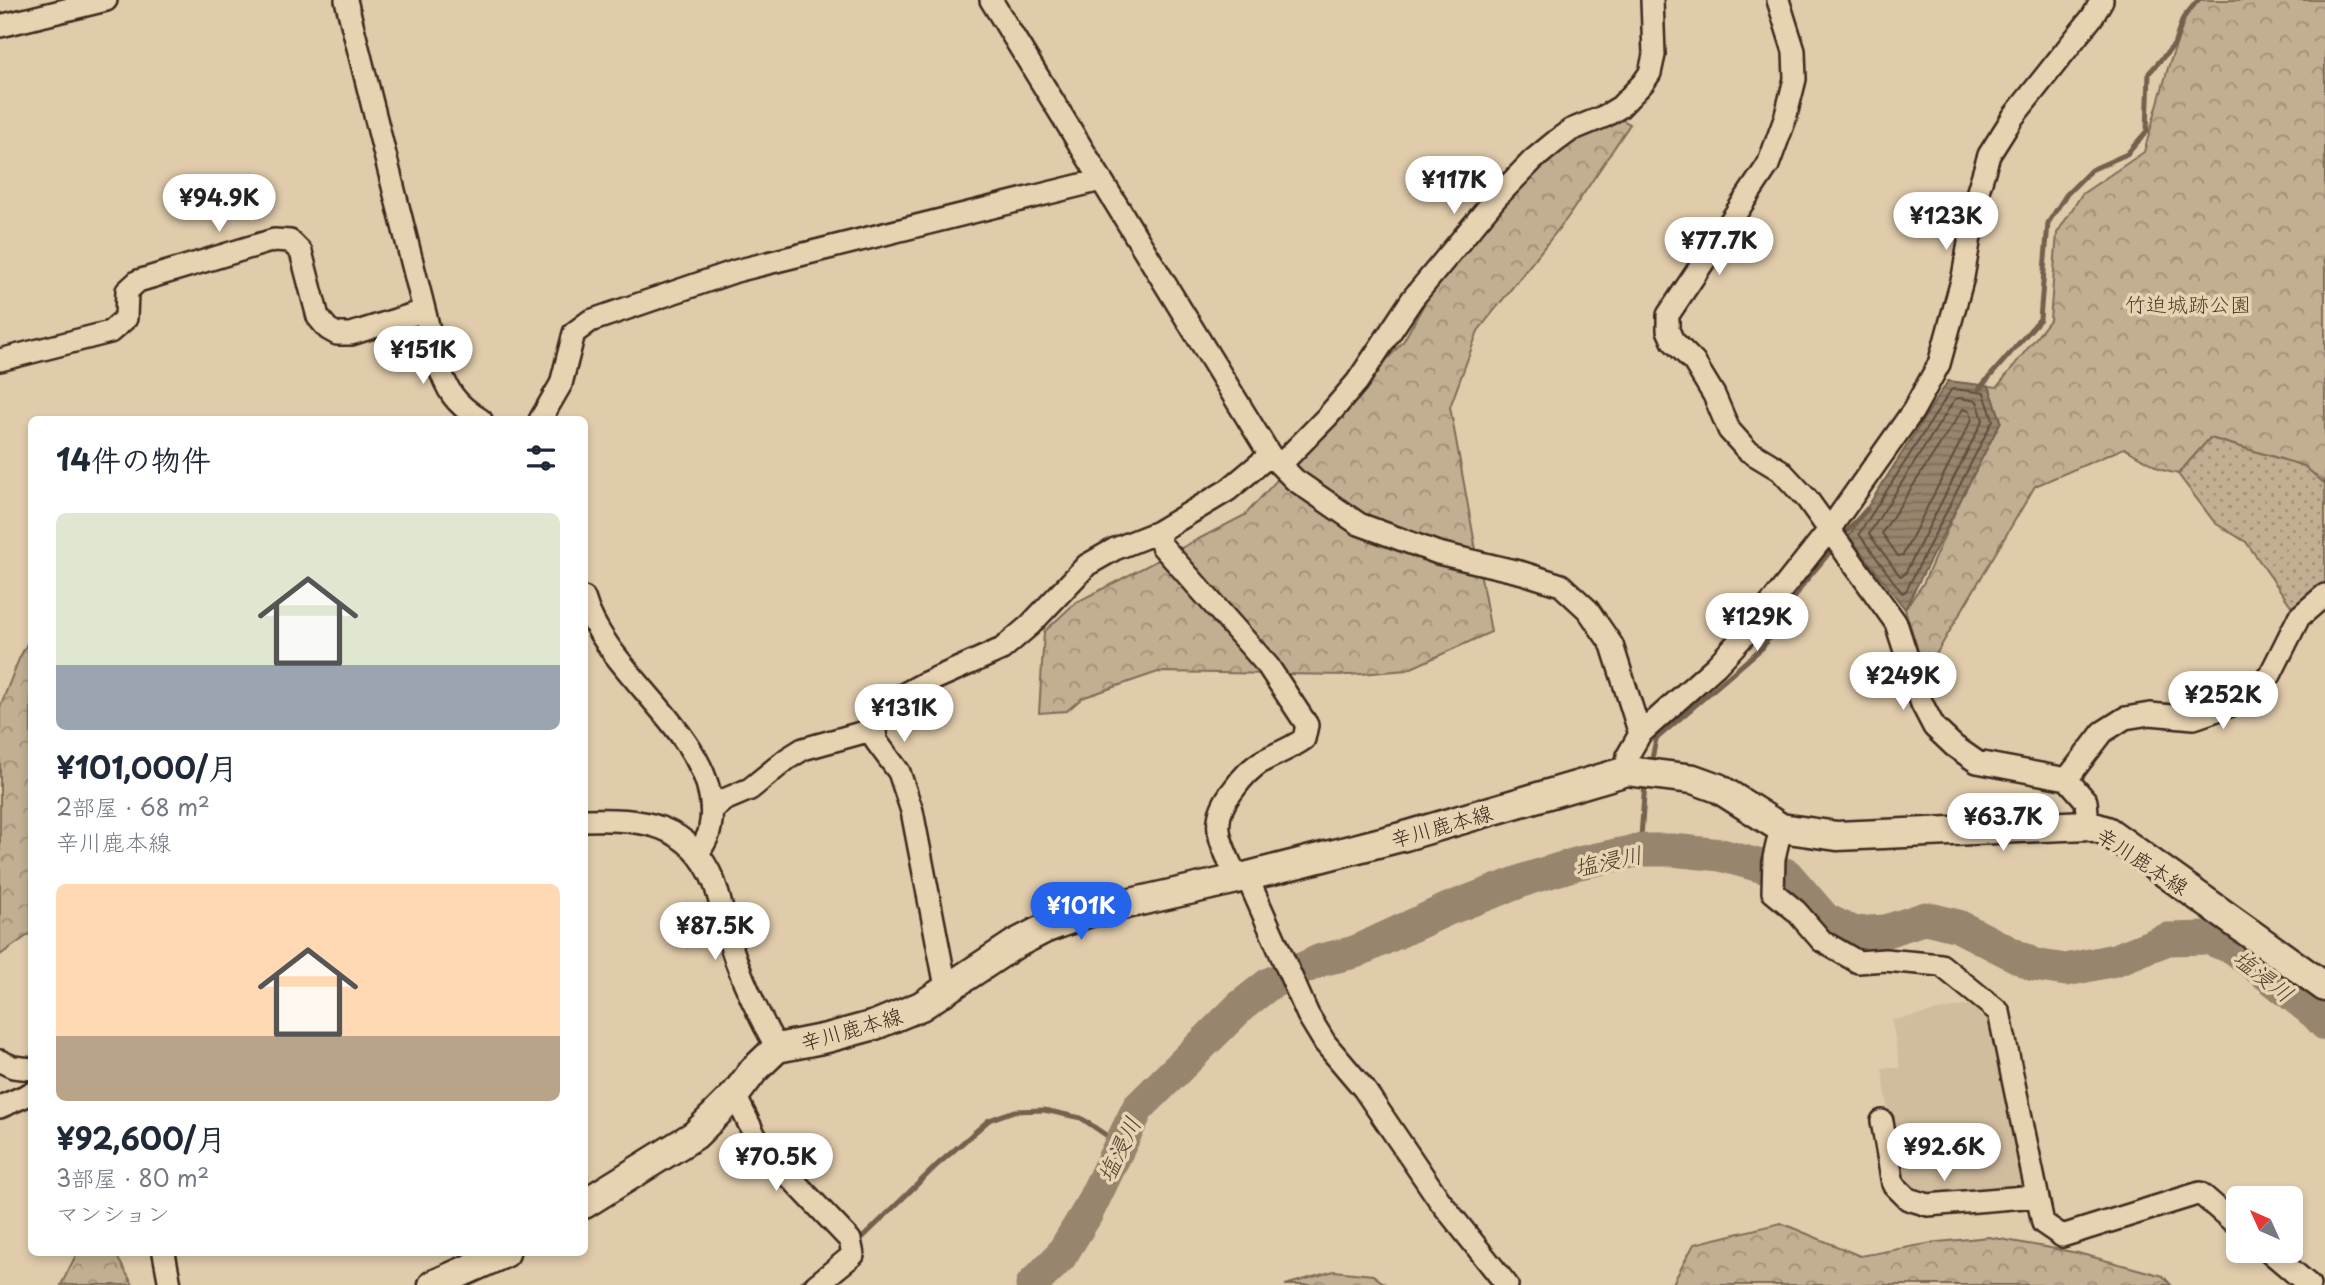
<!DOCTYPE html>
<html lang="ja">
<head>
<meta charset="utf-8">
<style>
	:root { --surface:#fff; --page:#f6f6f7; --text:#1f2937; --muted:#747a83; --accent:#2563eb }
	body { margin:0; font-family:"Playpen Sans","Klee One",sans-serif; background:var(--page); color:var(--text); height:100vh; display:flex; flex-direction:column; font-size:26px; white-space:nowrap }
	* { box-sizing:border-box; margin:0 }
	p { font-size:23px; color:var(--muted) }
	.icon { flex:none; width:38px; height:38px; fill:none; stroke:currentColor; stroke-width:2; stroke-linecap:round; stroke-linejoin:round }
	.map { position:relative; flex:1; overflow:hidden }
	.side { position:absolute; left:28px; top:416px; width:560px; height:840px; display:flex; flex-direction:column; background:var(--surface); border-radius:10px; box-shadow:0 4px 10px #0003 }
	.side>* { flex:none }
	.needle { width:46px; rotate:315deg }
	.buttons { position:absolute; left:2226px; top:1186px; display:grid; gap:14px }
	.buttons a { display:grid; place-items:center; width:77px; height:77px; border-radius:10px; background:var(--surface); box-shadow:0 4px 10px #0003; font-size:35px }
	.price { position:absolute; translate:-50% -60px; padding:0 16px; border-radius:24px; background:#fff; color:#222; font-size:23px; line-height:46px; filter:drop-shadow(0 2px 4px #0008) }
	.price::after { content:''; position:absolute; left:50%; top:42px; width:21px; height:16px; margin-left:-10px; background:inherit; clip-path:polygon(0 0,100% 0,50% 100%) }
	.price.on { background:var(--accent); color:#fff }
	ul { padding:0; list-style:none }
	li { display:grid; align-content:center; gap:14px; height:371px; padding:0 28px }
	li span { display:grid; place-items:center; height:217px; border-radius:10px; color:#555 }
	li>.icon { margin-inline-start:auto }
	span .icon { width:126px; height:126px; fill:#fffc; stroke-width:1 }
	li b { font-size:30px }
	h2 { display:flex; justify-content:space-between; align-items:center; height:84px; padding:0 28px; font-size:30px }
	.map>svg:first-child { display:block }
	.built { fill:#d1bc9e }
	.forest { fill:url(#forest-crowns); stroke:#7e6c58; stroke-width:2 }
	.garden { fill:url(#garden-dots); stroke:#7e6c58; stroke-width:2 }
	.water { fill:url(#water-rules); stroke:#73614e; stroke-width:2 }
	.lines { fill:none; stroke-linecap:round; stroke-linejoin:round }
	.shore { stroke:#604e3e; stroke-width:2 }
	.stream { stroke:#73614e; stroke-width:5 }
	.river { stroke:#98856e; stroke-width:33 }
	.minor-casing { stroke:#3b2a1e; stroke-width:26 }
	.major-casing { stroke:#3b2a1e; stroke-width:33 }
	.minor { stroke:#e7d2b1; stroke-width:21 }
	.major { stroke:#e7d2b1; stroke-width:28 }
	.labels { text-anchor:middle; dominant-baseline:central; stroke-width:7; stroke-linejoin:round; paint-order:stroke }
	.park-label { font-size:21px; fill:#4f3e2f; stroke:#e7d2b1 }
	.street-label { font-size:21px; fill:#3b2a1e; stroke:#e7d2b1 }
	.water-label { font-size:23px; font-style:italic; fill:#524132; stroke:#e7d2b1 }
</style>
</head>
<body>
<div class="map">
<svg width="2325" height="1285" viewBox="0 0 2325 1285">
	<defs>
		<pattern id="forest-crowns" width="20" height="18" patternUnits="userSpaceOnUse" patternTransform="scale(1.75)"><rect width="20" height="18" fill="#c2ae91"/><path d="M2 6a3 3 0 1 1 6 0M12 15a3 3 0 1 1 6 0" fill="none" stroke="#9f8e76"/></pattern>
		<pattern id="garden-dots" width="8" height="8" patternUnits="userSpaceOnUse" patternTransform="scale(1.75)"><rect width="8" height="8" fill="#c2ae91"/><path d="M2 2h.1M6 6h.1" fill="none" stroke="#9f8e76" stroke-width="1.8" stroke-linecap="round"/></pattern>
		<pattern id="water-rules" width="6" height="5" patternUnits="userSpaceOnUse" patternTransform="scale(1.75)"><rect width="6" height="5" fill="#98856e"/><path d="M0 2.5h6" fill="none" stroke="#7d6d5a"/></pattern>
	</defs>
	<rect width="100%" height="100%" fill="#e0cbab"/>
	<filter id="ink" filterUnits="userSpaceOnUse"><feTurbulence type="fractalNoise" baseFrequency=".0143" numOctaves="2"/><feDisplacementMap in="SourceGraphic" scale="14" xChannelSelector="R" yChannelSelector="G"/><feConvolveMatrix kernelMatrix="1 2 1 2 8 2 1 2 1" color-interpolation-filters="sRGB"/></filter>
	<g filter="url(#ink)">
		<!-- built -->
		<path class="built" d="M1979,1003l16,15 32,163 -12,11 -81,5 -28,-9 -10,-22 -14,-98h18l-8,-48z"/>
		<!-- forest -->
		<path class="forest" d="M2200,0h125v484l-21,-18 -94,-28 -32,36 -16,-4 -38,-22 -89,38 -110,187 -20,-64 18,-25 44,-99 34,-64 -12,-35 8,1 53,-67 7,-87 25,-39 62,-42 24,-84 20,-57z
			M1606,111l24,13 -62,93 -90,114 -28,76 41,225 -84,38 -58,5 -191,-3 -76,26 -15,13 -28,2 5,-81 31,-29 170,-88 158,-173 43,-77 56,-68z
			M31,636v297l-31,22v-248l19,-48z
			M1781,1223l79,33 78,-14 51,-5 89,16 85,23 8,9h-499l22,-41z
			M77,1253h38l18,32h-72z
			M1334,1271l39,4 13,10h-101z"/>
		<!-- garden -->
		<path class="garden" d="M2210,438l94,28 21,18v101l-26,32 -53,-75 -31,-19 -37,-49z"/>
		<!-- water -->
		<path class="water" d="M1948,381l41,5 12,35 -96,188 -56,-73z"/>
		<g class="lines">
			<!-- shore -->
			<path class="shore" d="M1954,389l30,4 9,27 -87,171 -4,2 -43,-59 92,-144z
				M1959,398l18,3 6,19 -78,154 -5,2 -31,-42 86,-135z
				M1963,409l7,2 2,8 -69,136 -5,1 -16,-23z"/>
			<!-- stream -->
			<path class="stream" d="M1979,389l61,-70 8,-96 18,-28 25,-25 36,-16 20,-23 2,-58 25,-28 9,-27 15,-18
				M1841,538l26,-29
				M1651,764l5,-25 107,-92 41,-64 31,-37
				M1640,850l5,-67
				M856,1244l81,-79 52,-45 25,-9 30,-1 37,8 38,26
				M799,1285l15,-11"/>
			<!-- river -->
			<path class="river" d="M1032,1285l28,-28 27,-44 51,-105 103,-102 28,-22 52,-24 34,-8 93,-43 82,-31 49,-15 61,-13h32l49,5 54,15 12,5 38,44 29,14 32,-2 40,-13 32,8 76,39 32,5 49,-10 53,-21 39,-1 28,11 80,64 10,11"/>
			<!-- minor casing -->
			<g class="minor-casing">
				<path id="minor" d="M346,0l91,361c10,30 17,42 44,59
					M991,0l279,455 25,25 64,44 79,29 85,20 38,12 27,25 24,35 28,89
					M1778,0l16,51 1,28 -10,40 -17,46 -100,150v15l5,11 21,21 20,33 15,35 18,20 33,20 27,29 89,124 26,81 12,23 20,19 23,16 90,17 19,22 2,24
					M0,26l106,-26
					M0,360l110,-28 16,-14 1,-27 11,-10 136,-41 16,1 11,11 17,65 10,12 9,5h14l73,-23
					M540,420l21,-36 13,-51 16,-12 146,-50 365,-91
					M1280,465l47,-48 30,-35 56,-84 83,-100 37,-38 23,-19 15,-11 34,-14 15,-9 23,-24 7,-10 4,-18 -2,-55
					M1158,532l4,14 106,120 39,59 -3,14c-14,10 -29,15 -43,23 -11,7 -20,17 -27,27 -28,34 -12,54 3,90
					M584,598c22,79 143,145 126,230 -1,9 -7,17 -11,24
					M875,729l4,-15 7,-10 37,-20 79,-35 28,-24 57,-60 28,-16 43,-17 70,-42 42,-35
					M1627,771l1,-16 12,-21 76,-68 37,-40 76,-96 84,-119 26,-47 24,-87 15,-86 11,-36 24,-38 80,-101 9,-16
					M2067,779l36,-47 22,-14 25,-4 44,4 35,-12 22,-12 19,-19 29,-58 26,-22
					M713,809l11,-9 26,-11 37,-30 16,-10 72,-20 1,12 23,31 13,39 34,176
					M584,820c57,-2 106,3 130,62 7,18 10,39 15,58 12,38 28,73 48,108
					M1781,828l-7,30 -1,34 23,19 26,30 36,21 27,-2 56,5 58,47 44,211 19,13 138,-43 38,33
					M1247,877l61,138 17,28 39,46 76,112 67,84
					M0,1061l13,6 19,2
					M735,1095l20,41 14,19 81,85 3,15 -37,30
					M0,1107l32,-14
					M1882,1121l11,63 15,15 20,6 109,-9
					M2269,1251l40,34
					M164,1253l6,32"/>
			</g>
			<!-- major casing -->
			<g class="major-casing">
				<path id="major" d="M584,1204l111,-69 40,-40 19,-25 23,-22 50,-10 48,-13 46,-19 94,-62 29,-15 43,-16 150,-34 168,-43 222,-65 66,8 25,9 63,40 56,8 251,-11 19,6 218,156
					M433,1285l72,-32"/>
			</g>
			<!-- minor -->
			<use href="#minor" class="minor"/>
			<!-- major -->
			<use href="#major" class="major"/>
		</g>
	</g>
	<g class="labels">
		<!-- park labels -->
		<g class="park-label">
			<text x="2188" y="303">竹迫城跡公園</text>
		</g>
		<!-- street labels -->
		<g class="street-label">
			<text transform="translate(1441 825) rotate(-16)">辛川鹿本線</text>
			<text transform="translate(2143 860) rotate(33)">辛川鹿本線</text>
			<text transform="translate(851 1028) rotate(-16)">辛川鹿本線</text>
		</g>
		<!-- water labels -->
		<g class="water-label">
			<text transform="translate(1608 860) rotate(-12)">塩浸川</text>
			<text transform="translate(2264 975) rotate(38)">塩浸川</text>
			<text transform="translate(1118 1149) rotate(-64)">塩浸川</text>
		</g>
	</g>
</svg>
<div class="buttons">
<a><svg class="needle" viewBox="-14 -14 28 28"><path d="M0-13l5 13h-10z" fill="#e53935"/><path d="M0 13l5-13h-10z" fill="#747a83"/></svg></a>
</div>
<b class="price" style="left:1454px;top:216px">¥117K</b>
<b class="price" style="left:219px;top:234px">¥94.9K</b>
<b class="price" style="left:1946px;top:252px">¥123K</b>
<b class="price" style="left:1719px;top:277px">¥77.7K</b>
<b class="price" style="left:423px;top:386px">¥151K</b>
<b class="price" style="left:1757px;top:653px">¥129K</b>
<b class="price" style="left:1903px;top:712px">¥249K</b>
<b class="price" style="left:2223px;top:731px">¥252K</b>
<b class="price" style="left:904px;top:744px">¥131K</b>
<b class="price" style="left:2003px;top:853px">¥63.7K</b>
<b class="price on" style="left:1081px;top:942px">¥101K</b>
<b class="price" style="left:715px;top:962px">¥87.5K</b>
<b class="price" style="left:1944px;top:1183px">¥92.6K</b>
<b class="price" style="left:776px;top:1193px">¥70.5K</b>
<section class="side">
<h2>14件の物件<svg class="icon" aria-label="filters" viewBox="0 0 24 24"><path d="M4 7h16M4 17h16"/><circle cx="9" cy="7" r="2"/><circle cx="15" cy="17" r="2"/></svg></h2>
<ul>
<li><span style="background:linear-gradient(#dfe7d0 70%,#9aa5b1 0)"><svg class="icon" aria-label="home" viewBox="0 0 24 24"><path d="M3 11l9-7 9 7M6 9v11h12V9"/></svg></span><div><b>¥101,000/月</b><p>2部屋 · 68 m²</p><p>辛川鹿本線</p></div></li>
<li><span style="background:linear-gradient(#ffd9b3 70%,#b9a48a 0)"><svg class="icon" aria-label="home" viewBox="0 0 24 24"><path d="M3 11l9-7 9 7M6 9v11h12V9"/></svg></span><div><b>¥92,600/月</b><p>3部屋 · 80 m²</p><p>マンション</p></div></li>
</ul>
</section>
</div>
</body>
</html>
